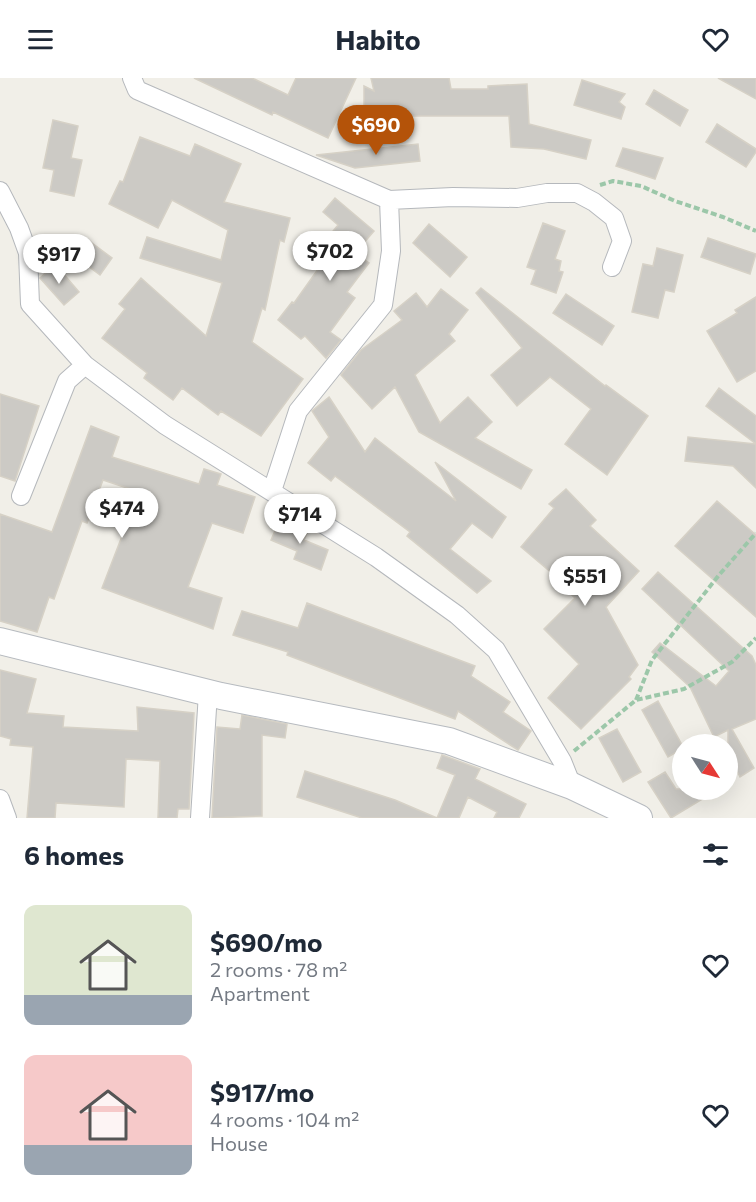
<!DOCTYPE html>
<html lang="en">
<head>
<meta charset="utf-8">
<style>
	:root { --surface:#fff; --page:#f2f2f3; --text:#1f2937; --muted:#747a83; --accent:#b45309 }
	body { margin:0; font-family:Commissioner,sans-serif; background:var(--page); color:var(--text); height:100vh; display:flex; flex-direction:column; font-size:22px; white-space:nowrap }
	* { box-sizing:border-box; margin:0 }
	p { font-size:20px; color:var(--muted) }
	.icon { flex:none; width:33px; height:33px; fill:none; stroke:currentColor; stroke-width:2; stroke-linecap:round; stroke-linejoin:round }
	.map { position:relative; height:740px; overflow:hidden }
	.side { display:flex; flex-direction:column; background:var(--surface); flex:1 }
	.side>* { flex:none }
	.needle { width:39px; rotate:126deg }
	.fabs { position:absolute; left:672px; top:656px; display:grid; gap:12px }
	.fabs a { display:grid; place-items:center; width:66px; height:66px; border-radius:50%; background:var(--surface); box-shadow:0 6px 24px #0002; font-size:30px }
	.price { position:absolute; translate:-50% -51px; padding:0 14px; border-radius:21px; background:#fff; color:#222; font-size:20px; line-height:39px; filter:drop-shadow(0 2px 3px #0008) }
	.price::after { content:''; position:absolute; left:50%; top:36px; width:18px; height:14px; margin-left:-9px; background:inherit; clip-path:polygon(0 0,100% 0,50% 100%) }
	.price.selected { background:var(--accent); color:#fff }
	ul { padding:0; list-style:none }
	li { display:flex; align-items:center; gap:18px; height:150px; padding:0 24px }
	li span { display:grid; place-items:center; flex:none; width:168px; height:120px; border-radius:12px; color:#555 }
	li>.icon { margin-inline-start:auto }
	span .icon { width:72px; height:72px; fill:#fffc; stroke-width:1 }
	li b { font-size:26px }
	h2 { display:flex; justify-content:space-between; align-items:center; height:72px; padding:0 24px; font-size:26px }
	header { display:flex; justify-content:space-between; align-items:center; height:78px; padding:0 24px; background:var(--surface); font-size:27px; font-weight:700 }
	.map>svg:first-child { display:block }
	.building { fill:#cccac5; stroke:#d6d1c6; stroke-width:1.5 }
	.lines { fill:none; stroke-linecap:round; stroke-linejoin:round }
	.street-casing { stroke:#b5b8bc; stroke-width:20 }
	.secondary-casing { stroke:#b6babf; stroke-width:28 }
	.path { stroke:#9cc7a9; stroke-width:4; stroke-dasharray:6 3; stroke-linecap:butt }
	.street { stroke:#fff; stroke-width:18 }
	.secondary { stroke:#fff; stroke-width:26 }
</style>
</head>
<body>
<header><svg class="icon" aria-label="menu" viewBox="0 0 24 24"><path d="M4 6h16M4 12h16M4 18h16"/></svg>Habito<svg class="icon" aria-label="heart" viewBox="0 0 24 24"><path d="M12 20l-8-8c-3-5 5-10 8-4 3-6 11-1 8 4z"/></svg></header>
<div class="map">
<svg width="756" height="740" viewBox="0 0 756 740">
	<rect width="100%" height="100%" fill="#f1efe8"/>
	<!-- building -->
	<path class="building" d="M194,0h58l36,17 8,-17h60l-28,60 -55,-26 -1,3z
		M371,0h78l2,11h37v-3l39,-2 2,40 62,16 -5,19 -42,-10 -33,-2 -2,-31h-145v-30l10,5z
		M718,0h38v21z
		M582,2l43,14 -6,8 6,5 -4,12 -47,-14z
		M654,12l34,20 -8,16 -34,-22z
		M53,42l25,6 -7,32 11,2 -8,36 -24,-5 4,-21 -11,-2z
		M717,46l39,25v3l-10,15 -40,-25z
		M140,59l50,19 5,-12 46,20 -17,38 66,16 -6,24 -4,-2 -15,70 -3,-2 -10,34 51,37 -42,57 -40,-25 -3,4 -36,-27 -9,12 -29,-22 3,-5 -45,-35 23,-29 -6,-5 22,-26 65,58 16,-53 -82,-25 7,-21 74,23 7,-30 -56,-30 -14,28 -49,-24 11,-23 3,1z
		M418,66l2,17 -65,7 -39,-13z
		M623,70l40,10 -8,21 -39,-13z
		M335,120l39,33 -19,22 14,10 -22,29 8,6 -25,34 11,8 -15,18 -21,-22 -4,3 -23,-19 14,-18 2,1 32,-45 -9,-7 21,-26 -15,-13z
		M543,145l22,8 -10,28 6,2 -2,10 4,1 -7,21 -25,-9 5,-14 -9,-3z
		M429,146l38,33 -17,20 -37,-34z
		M84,159l28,21 -12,17 -28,-21z
		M708,160l48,16 -6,20 -49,-17z
		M657,170l26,7 -9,37 -9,-2 -7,28 -26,-6 11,-48 10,2z
		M55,186l24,28 -15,13 -24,-27z
		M481,210l124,98 1,-1 42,31 -41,59 -42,-31 26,-35 -41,-32 -33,29 -26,-31 31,-27 -46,-55z
		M441,211l27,21 -19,24 6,7 -40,34 25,48 28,-26 24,25 -17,16 57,32 -11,19 -102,-57 -24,-45 -23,22 -31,-34 20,-25 41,-30 -8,-9 22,-18 11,14z
		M566,216l48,32 -12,19 -49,-32z
		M756,219v74l-19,11 -30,-51 30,-18 -2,-3z
		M719,310l37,28v72l-23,-22 -48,-5 3,-24 68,7 -50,-38z
		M0,316l39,12 -24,75 -15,-5z
		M329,319l36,55 10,-14 81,63 -21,-39 71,55 -14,21 -20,-15 -22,26 41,32 -14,12 -70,-57 3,-4 -75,-56 -4,5 -23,-18 21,-26 -17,-26z
		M91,348l28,11 -7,20 87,27 5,-15 17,5 -4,11 38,12 -12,36 -31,-10 -24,64 34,11 -9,31 -111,-41 37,-96 -36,-12 -16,43 -5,-2 -28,78 -5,-2 -12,35 -37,-11v-107l52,18z
		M566,411l30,31 -6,6 49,45 -33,36 32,58 -9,12 2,2 -50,50 -33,-31 31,-34 -35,-35 31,-31 -17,-16 2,-2 -39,-33 33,-39 -5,-4z
		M717,423l39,34v82l-81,-71z
		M279,443l28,12 -3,7 24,10 -7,20 -27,-11 3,-8 -26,-11z
		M658,494l94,84 4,9v54l-24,10 22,39 -14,9 -12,-23v-24l-14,7 -24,-50 -38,-35 8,-9 56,43 13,-15 -87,-82z
		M307,525l168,63 -4,10 39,26 -7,10 28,19 -13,19 -60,-39 -3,8 -168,-64 1,-3 -55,-17 9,-24 56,17z
		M0,592l36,9 -9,34 37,3 -1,11 75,4 -1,-24 57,6 -5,96h-11l-1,9h-19l2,-57 -34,-2 -2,48 -68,-4 -1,15h-28l6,-71 -23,-2 1,-6 -11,-3z
		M658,623l24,44v4l-14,8 -26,-47z
		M242,637l45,9 -2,14 -23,-3v81l-50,2 5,-91 23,2z
		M617,651l24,43 -18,10 -24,-44z
		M442,677l38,14 -5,10 51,25 -7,14h-25l3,-6 -29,-15 -9,21h-97l-65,-21 8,-26 90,29 42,18 18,-43 -18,-7z
		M665,694l11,17h43l-48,29 -23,-36z"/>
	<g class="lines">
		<!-- street casing -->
		<g class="street-casing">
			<path id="street" d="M132,0l5,12 252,110 64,-3 64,1 30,-5h30l17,9 20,16 8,23 -10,26
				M0,113l19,37 9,25 2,51 55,61 80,60 211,132 81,58 39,35 66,111 10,25
				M272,413l26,-80 85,-106 8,-54 -2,-51
				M21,418l46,-115 18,-16
				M0,721l7,19
				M200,740l8,-125"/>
		</g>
		<!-- secondary casing -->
		<g class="secondary-casing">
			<path id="secondary" d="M0,563l221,55 228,45 123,45 67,32"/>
		</g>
		<!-- path -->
		<path class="path" d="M600,107l13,-4 28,5 34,15 48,16 33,14
			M636,622l16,-40 67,-85 37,-42
			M574,673l62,-51 48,-11 48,-27 24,-24"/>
		<!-- street -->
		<use href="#street" class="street"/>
		<!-- secondary -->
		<use href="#secondary" class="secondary"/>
	</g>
</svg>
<div class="fabs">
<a><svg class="needle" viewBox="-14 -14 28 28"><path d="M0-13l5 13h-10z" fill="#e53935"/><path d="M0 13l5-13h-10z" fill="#747a83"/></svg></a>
</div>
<b class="price selected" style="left:376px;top:78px">$690</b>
<b class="price" style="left:330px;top:204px">$702</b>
<b class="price" style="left:59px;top:207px">$917</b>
<b class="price" style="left:122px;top:461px">$474</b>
<b class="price" style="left:300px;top:467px">$714</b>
<b class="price" style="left:585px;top:529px">$551</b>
</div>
<section class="side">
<h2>6 homes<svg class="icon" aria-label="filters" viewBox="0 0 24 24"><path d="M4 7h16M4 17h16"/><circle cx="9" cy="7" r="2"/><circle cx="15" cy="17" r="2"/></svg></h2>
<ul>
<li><span style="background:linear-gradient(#dfe7d0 75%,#9aa5b1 0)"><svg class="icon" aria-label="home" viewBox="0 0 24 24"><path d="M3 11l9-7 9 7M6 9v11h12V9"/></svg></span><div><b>$690/mo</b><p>2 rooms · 78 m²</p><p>Apartment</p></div><svg class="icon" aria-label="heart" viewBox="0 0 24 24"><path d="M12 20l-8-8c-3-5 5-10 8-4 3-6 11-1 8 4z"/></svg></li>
<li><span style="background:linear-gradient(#f6c9c9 75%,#9aa5b1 0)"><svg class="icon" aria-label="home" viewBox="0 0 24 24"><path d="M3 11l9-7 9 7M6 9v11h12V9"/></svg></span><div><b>$917/mo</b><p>4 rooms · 104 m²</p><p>House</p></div><svg class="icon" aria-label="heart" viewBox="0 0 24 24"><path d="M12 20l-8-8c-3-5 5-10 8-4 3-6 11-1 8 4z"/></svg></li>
</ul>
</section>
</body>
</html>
